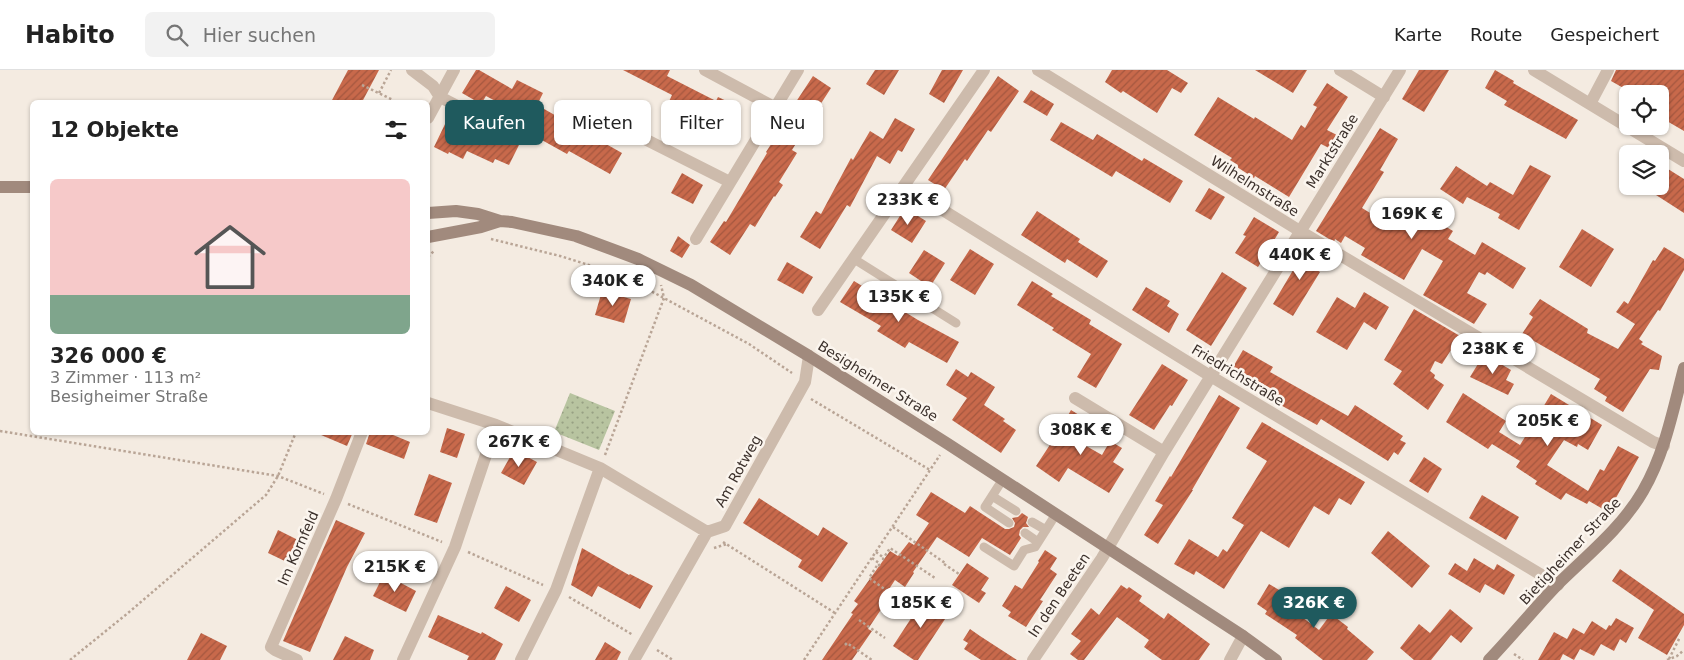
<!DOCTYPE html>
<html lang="de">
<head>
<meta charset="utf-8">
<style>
	:root { --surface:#fff; --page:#f2f2f2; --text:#222; --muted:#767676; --line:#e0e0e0; --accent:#1f5a5e }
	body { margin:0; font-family:"DejaVu Sans",sans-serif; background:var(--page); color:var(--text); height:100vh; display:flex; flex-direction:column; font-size:19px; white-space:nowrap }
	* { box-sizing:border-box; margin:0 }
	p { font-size:16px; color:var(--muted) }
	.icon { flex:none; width:28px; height:28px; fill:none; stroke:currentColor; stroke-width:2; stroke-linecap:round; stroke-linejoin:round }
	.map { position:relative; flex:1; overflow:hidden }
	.sheet { position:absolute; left:30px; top:30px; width:400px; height:335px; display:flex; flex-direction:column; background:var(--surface); border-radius:8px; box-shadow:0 1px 4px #0004 }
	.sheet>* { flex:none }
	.banner { position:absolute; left:445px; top:30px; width:475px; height:45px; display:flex; gap:10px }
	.buttons { position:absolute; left:1619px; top:15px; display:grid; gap:10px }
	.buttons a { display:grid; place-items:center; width:50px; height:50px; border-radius:8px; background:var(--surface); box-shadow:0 1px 4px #0004; font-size:25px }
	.price { position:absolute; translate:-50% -42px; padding:0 11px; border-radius:18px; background:#fff; color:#222; font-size:16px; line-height:32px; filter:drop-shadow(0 1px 2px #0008) }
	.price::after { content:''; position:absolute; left:50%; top:30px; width:15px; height:11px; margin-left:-8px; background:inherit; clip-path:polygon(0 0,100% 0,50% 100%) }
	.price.on { background:var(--accent); color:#fff }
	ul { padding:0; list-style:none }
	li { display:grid; align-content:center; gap:10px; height:265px; padding:0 20px }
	li span { display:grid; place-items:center; height:155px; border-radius:8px; color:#555 }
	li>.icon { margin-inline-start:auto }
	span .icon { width:90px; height:90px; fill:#fffc; stroke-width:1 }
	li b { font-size:21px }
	h2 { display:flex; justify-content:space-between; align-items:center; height:60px; padding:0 20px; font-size:21px }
	.chip { padding:0 18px; border-radius:8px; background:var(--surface); box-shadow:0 1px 4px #0004; font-size:18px; line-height:45px }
	.chip.on { background:var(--accent); color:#fff }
	header { display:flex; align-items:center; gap:30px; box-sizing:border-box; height:70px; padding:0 25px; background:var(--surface); border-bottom:1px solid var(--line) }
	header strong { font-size:24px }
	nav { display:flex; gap:28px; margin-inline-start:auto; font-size:18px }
	.search { width:350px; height:45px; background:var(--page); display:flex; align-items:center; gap:12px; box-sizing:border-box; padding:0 18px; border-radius:8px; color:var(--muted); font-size:19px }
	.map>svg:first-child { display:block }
	.park { fill:url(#park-dots) }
	.building { fill:url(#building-hatch) }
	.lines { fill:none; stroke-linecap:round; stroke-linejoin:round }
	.path { stroke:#b9a596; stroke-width:2.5; stroke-dasharray:2.5 2.5; stroke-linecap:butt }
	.lane { stroke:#cdbbac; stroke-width:9 }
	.street { stroke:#cdbbac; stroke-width:12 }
	.secondary { stroke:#a18a7d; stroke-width:12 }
	.labels { text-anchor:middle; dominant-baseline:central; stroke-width:5; stroke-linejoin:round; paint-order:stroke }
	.street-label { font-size:14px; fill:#3b302b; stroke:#fbf5ee }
</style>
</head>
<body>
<header>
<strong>Habito</strong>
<div class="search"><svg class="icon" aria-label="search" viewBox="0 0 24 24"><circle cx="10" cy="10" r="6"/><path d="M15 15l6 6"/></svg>Hier suchen</div>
<nav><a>Karte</a><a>Route</a><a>Gespeichert</a></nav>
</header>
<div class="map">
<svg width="1684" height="590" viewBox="0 0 1684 590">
	<defs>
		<pattern id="park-dots" width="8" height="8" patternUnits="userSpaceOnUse" patternTransform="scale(1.25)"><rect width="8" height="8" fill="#b8c4a0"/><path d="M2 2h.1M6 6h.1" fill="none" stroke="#97a083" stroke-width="1.8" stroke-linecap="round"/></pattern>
		<pattern id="building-hatch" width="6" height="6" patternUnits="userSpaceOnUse" patternTransform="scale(1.25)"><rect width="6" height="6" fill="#c8694b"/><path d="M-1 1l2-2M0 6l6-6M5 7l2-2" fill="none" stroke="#a4573f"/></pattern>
	</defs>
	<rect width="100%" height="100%" fill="#f4ebe1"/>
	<!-- park -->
	<path class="park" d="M570,323l45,18 -16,39 -45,-18z"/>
	<!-- building -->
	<path class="building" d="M348,0h31l-17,32h-31z
		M476,0h3l33,19 5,-9 26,13 -6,12 85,48 -12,21 -41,-23 -2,3 -27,-15 -1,-5 -3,-3 -21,-11 3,-7 -32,-17 -5,8 -19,-11z
		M623,0h47l-3,6 49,25 2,-4 17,8 -16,33 -18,-9 -1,2 -36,-19 8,-17z
		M875,0h24l-15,25 -18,-11z
		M942,0h21l-19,33 -15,-9z
		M1112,0h55l21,13 -7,10 -9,-5 -15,25 -34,-22 -2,2 -16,-11z
		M1255,0h52l-14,23z
		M1419,0h30l-25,42 -22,-13z
		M1495,0l19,11 -1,2 65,37 -12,19 -62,-34 3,-4 -22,-13z
		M1616,0h68v61l-24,-14v-23h-26l-23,-13z
		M813,6l18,12 -11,17 3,1 -6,10 3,1 -10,15 -5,-3 -13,21 5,3 -18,29 4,3 -8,12 -1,-1 -19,31 -5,-3 -20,31 -20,-13 14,-21 2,1 41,-69 -1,-1 22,-34 -2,-1z
		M998,6l21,15 -28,41 -3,-2 -21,31 -2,-2 -21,31 -16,-10z
		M1327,13l21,14 -21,33 10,5 -8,13 -8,-4 -32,53 -34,-21 -1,2 -17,-11 1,-2 -8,-5 2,-2 -38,-23 24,-38 36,22 1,-2 37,23 9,-15 4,3 12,-21 -4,-2z
		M1031,20l23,14 -7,12 -24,-14z
		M895,48l20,11 -13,23 -4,-2 -8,14 -13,-8 -27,51 -3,-2 -27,44 -20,-12 16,-26 5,3 30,-56 2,2 17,-29 13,8z
		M446,52l15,7 1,-4 25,13 4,-8 15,7 1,-3 14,7 -12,24 -14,-6 -2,4 -26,-12 -4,8 -14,-7 -1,2 -14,-7z
		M1061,52l32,18 4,-6 45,27 2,-3 39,23 -13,22 -54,-32 -4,6 -62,-37z
		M1380,58l18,11 -18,31 4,2 -22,36 36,22 3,-5 8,5 8,-13 5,3 3,-6 28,17 -5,8 27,16 7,-13 44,26 -13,21 -26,-17 -2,3 -6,-3 -12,21 20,11 -13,20 -51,-29 20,-34 -21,-12 -18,31 -43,-25 4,-7 -20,-12 -4,7 -6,-4 -1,3 -18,-11z
		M1660,94l24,15v34l-42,-27h18z
		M1530,95l21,11 -32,54 -21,-12 2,-4 -33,-17 -4,7 -23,-15 16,-23 31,20 3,-4 23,13z
		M682,103l21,12 -10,19 -22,-11z
		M1209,118l16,9 -14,23 -16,-9z
		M905,138l21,13 -14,22 -21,-13z
		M1037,141l43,28 -2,3 30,19 -11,17 -30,-19 -2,4 -44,-28z
		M1254,147l25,15 -21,35 -23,-14 11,-17 -3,-1z
		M1582,159l32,20 -23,38 -32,-20z
		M678,166l12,9 -8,13 -12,-7z
		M1308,175l17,11 -8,14 3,2 -27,44 -20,-12z
		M1664,177l20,12v11l-24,41 -2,-1 -19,29 4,3 -2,2 21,12 -3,14 -9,-1 -27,43 -18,-11 2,-4 -13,-8 6,-10 -78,-45 11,-17 -4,-3 11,-15 48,30 -1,4 31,16 17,-25 -19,-12 8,-11 4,3 25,-44 2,1z
		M970,179l24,15 -19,31 -25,-15z
		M924,180l21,13 -15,24 -21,-14z
		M787,192l26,15 -10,17 -26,-14z
		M1222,202l25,16 -36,58 -25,-16z
		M854,211l64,39 41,22 -12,21 -38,-21 -4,6 -28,-17 4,-5 -41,-24z
		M1032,211l21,13 -2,2 40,24 -2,4 33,20 -26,44 -19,-11 14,-23 -39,-24 2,-2 -37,-23z
		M1146,217l24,14 -3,5 12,8 -10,19 -37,-23z
		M602,221l29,8 -7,24 -29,-8z
		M1364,222l25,15 -13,23 -12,-8 -17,28 -31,-18 21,-35 18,11z
		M1414,239l46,27 -18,28 -7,-3 -5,10 5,4 -1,3 10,7 -16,25 -35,-26 9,-13 -18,-11z
		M1243,280l30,17 -3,5 78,44 7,-11 48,31 -3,4 6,3 -8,12 -4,-3 -6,9 -67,-42 -4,6 -42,-23 4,-9 -46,-26z
		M1484,284l27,16 -5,10 8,4 -6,11 -38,-18z
		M1162,294l26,16 -16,26 -2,-1 -16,25 -25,-15z
		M956,299l12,8 3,-5 24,15 -11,18 21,14 -2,2 13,9 -15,23 -49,-33 15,-22 -21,-13z
		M1463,323l43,28 -7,11 21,13 31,-51 51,31 -14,25 -10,-6 -1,3 -13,-7 -17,25 41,26 12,-22 4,2 14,-25 21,11 -31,55 -19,-11 -2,3 -21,-11 -5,7 -26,-16 2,-3 -21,-14 4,-6 -28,-17 -4,5 -42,-27z
		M1219,325l21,13 -48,82h1l-35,54 -14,-9 19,-30 -8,-4 15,-25 1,1z
		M1071,340l21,13 -11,20 21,12 8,-14 12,7 -9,14 11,7 -15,24 -41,-25 -9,14 -23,-16 25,-38z
		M1262,352l103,60 -14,23 -12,-7 -10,17 -15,-9 -25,42 -28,-17 -37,58 -28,-18 -2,4 -20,-11 15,-25 29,18 5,-8 4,3 17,-27 -12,-7 35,-57 -21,-13z
		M447,358l18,6 -8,24 -17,-6z
		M314,362h39l-6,14z
		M370,362h16l24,10 -6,17 -38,-15z
		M514,380l23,12 -13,23 -23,-12z
		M1424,387l18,12 -14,24 -19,-12z
		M429,404l23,9 -15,40 -23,-8z
		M931,422l34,21 5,-7 35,23h4l5,-2 1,-4 -3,-5 6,-1 4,-4 6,4 -2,6 3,4h-6l-3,3 -1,5 2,3 -11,17 -28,-17 -13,19 -32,-20 -24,35 1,1 -9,14 -10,-7 -15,23 4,2 -16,24 4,2 -20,29h-30l31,-46 -2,-1 7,-9 -4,-3 36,-50 8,5 11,-14 5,3 15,-22 -13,-8z
		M1482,425l37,22 -13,23 -37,-22z
		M759,428l59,38 5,-9 25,16 -26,39 -24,-15 4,-7 -59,-37z
		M336,450l29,13 -18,34 -37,85 -27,-11z
		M278,460l24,12 -11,22 -23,-11z
		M1388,461l42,35 -18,22 -41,-35z
		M582,478l47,27 1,-1 23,12 -13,23 -42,-23 -6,11 -21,-12z
		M1045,480l12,8 -7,11 7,5 -17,26 3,1 -17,26 -18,-11 3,-4 -9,-6 13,-21 7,4 17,-27 -1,-1z
		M1474,488l20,12 3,-6 18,11 -11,20 -19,-11 -5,9 -32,-19 7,-11 12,8z
		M967,493l22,15 -8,12 5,3 -7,10 -27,-18z
		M1620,499l64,45v11l-17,30 -29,-17 16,-28 -42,-29z
		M384,504l32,17 -10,21 -33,-16z
		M1269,514l35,21 -6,9 21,16 12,-16 17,13 -1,2 27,23 -7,8h-44l-28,-22 2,-3 -32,-21 2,-3 -10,-7z
		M1121,515l6,4 2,-2 13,9 -3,5 25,18 4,-6 42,31 -11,16h-37l-18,-13 5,-7 -32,-23 -33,43h-6l-8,-6 11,-13 -10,-7 20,-26 8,7z
		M506,516l25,14 -12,22 -25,-14z
		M925,527l24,16 -31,47h-4l-21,-14z
		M1450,539l23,19 -12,15 -10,-8 -20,25h-17l-14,-12 19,-24 11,9z
		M438,545l43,19 1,-2 21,12 -8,16h-28l2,-4 -41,-19z
		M1616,548l18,10 -8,15 -6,-4 -6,12 -13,-7 -7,12 -14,-7 -6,11 -11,-6 -3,6h-22l16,-28 13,7 6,-11 11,6 8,-13 14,9 3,-5 2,1z
		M970,559l10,7 37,24h-36l-17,-11 4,-6 -5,-3z
		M201,563l26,13 -7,14h-33z
		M345,566l29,14 -4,10h-37z
		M605,572l16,10 -4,8h-22z"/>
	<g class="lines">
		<!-- path -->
		<path class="path" d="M362,15l31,15 -1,2
			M379,23l12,-23
			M491,169l69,17 48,15 28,12 113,61 43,29
			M428,187l7,-7
			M811,329l119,71
			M0,361l278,45 46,18
			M605,385l59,-157 -3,-13
			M348,434l94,38
			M893,457l52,36
			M723,472l112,71
			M714,478l13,-4
			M468,482l75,33
			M876,482l8,6
			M872,488l7,5 -1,1
			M884,489h-1l7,-11 45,30
			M944,494l15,10
			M880,496l-2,-2 -9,14 38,27
			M569,527l64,38
			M859,550l26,18
			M845,575l2,-2 25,17
			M657,580l16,10
			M1514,584l9,6
			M1669,589l11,-22
			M70,590l58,-47 138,-118 12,-19 18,-44
			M804,590l136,-205
			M1667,590l10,-4 7,-6"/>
		<!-- lane -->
		<path class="lane" d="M854,189l102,64
			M1003,409l-18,28 24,16
			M992,426l24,15
			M1032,452l14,8
			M1025,463l13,9
			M984,477l30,19 10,-16 11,-3 21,-33"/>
		<!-- street -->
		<path class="street" d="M412,0l21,16 7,11
			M705,0l71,38
			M1038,0l262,161 353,211 11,4
			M1340,0l44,27
			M1534,0l150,91
			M440,27l44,23 10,-2 38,20
			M1590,34l18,-34
			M428,48l26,-48
			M607,50l123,62
			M904,116l308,191 346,208
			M696,169l102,-169
			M818,240l166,-240
			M1075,328l89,54
			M428,333l68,22 104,43 107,64 18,-6 80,-144 4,-26
			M297,590l-22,-10 -4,-3 65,-148 26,-67
			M403,590l52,-113 41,-122
			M521,590l35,-70 44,-122
			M634,590l73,-128
			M1033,590l69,-102 62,-106 236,-382
			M1230,590l13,-24"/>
		<!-- secondary -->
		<path class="secondary" d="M0,117h32
			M428,143l28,-2 22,3 22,7 12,1 64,14 62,23 53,26 118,71 139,88 295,192 33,24
			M428,167l53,-10 19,-6
			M1489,590c23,-24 44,-50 67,-74 30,-30 65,-57 87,-95 22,-38 30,-81 41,-123"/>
	</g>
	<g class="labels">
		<!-- street labels -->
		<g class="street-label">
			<text transform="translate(1332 81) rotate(-58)">Marktstraße</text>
			<text transform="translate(1255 116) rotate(32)">Wilhelmstraße</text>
			<text transform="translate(1238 305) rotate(31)">Friedrichstraße</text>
			<text transform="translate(878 311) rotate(32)">Besigheimer Straße</text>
			<text transform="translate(738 401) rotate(-61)">Am Rotweg</text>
			<text transform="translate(298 478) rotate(-66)">Im Kornfeld</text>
			<text transform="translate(1570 481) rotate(-47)">Bietigheimer Straße</text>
			<text transform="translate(1059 525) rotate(-56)">In den Beeten</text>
		</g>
	</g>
</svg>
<div class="buttons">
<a><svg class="icon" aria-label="locate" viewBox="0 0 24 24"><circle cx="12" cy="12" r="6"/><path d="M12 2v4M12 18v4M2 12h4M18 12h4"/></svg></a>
<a><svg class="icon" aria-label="layers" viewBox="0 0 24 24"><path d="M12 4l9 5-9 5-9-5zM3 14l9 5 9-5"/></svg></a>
</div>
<b class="price" style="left:908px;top:156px">233K €</b>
<b class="price" style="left:1412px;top:170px">169K €</b>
<b class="price" style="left:1300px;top:211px">440K €</b>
<b class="price" style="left:613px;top:237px">340K €</b>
<b class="price" style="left:899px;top:253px">135K €</b>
<b class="price" style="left:1493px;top:305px">238K €</b>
<b class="price" style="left:1548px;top:377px">205K €</b>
<b class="price" style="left:1081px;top:386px">308K €</b>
<b class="price" style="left:519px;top:398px">267K €</b>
<b class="price" style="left:395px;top:523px">215K €</b>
<b class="price" style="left:921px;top:559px">185K €</b>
<b class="price on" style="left:1314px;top:559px">326K €</b>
<div class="banner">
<a class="chip on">Kaufen</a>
<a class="chip">Mieten</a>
<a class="chip">Filter</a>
<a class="chip">Neu</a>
</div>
<section class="sheet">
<h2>12 Objekte<svg class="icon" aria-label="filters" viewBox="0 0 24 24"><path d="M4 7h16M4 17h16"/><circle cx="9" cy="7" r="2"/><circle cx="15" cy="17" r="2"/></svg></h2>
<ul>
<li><span style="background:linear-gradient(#f6c9c9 75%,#7fa58c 0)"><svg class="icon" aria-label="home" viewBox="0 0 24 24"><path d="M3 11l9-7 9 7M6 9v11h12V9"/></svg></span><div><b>326 000 €</b><p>3 Zimmer · 113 m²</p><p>Besigheimer Straße</p></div></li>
</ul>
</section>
</div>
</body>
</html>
